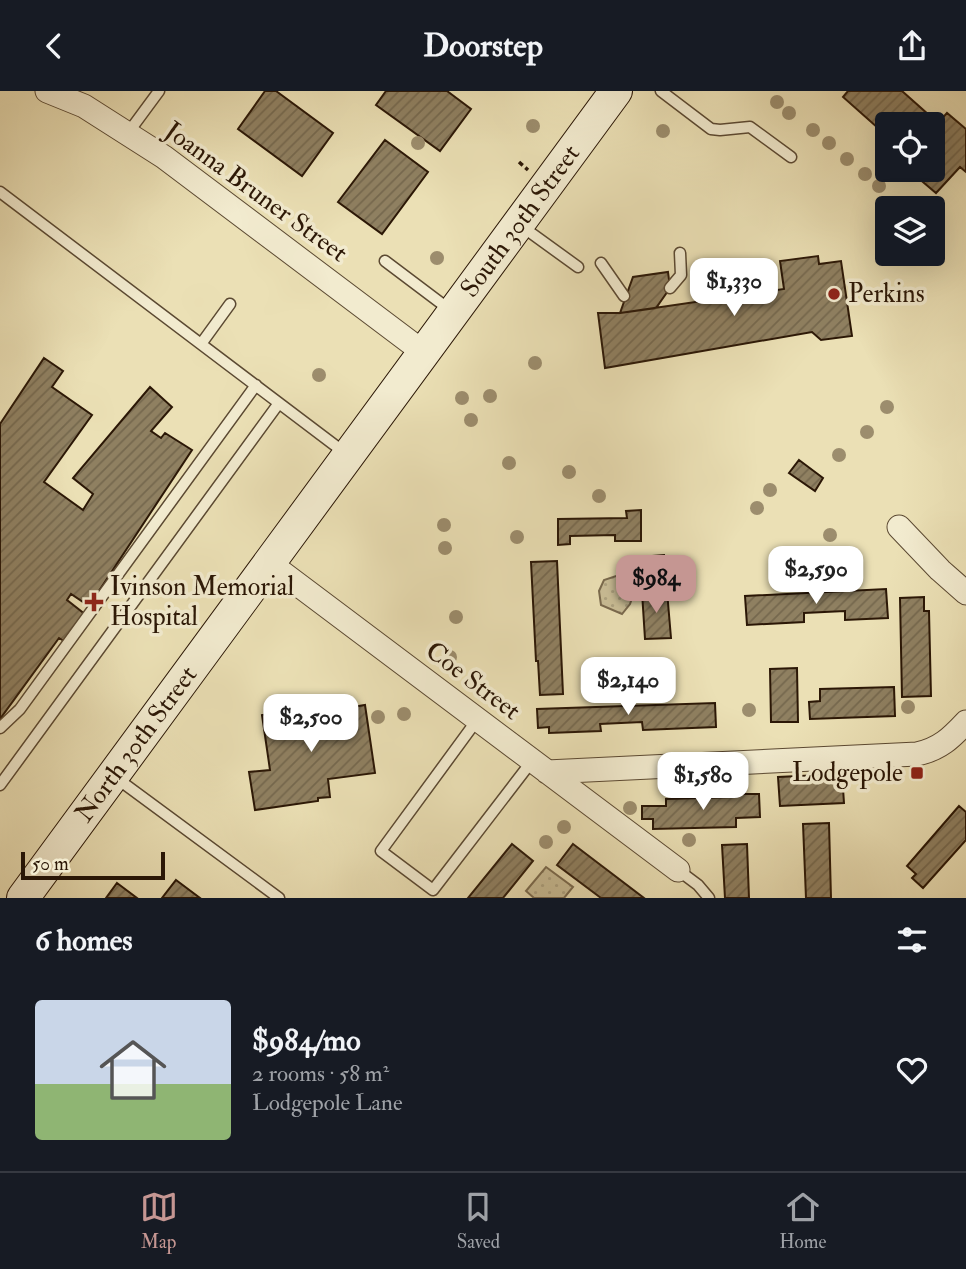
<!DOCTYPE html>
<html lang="en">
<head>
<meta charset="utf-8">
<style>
	:root { --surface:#171b24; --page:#20242c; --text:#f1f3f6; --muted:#9ea1a6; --line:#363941; --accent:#c59692 }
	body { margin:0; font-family:"IM FELL Double Pica",serif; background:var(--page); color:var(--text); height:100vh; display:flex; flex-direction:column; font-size:26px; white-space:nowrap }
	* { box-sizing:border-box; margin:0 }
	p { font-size:23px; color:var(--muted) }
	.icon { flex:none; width:38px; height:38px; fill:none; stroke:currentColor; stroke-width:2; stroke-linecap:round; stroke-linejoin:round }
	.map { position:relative; height:807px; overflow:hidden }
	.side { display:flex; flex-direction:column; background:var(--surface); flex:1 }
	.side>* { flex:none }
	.controls { position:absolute; left:875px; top:21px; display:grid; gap:14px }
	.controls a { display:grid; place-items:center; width:70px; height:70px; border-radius:7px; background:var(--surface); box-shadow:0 7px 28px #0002; font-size:35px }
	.scale { position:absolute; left:21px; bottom:18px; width:144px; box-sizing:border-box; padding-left:7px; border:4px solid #2b1706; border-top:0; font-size:19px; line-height:24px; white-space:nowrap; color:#2b1706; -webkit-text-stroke:5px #f2ebcf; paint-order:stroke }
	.price { position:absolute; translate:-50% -60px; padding:0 16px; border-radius:14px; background:#fff; color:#222; font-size:23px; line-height:46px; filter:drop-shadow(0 2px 4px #0008) }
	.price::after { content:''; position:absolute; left:50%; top:42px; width:21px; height:16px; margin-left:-10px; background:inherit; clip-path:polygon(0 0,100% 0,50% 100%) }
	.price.selected { background:var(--accent); color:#111 }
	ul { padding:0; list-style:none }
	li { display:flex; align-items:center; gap:21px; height:175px; padding:0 35px }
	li+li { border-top:2px solid var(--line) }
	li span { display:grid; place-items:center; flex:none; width:196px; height:140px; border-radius:7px; color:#555 }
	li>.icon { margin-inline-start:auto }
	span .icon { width:84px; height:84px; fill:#fffc; stroke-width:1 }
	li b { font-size:30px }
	h2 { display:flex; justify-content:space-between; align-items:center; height:84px; padding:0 35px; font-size:30px }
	header { display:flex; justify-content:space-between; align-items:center; height:91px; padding:0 35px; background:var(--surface); font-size:32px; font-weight:700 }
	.dock { display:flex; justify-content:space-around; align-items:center; height:98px; border-top:2px solid var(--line); background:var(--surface); font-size:19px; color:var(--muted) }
	.dock a { display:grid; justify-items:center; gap:4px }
	.dock .selected { color:var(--accent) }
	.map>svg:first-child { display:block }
	.green { fill:url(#green-dots); stroke:#7a6a4e; stroke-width:2 }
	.building { fill:url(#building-hatch); stroke:#2b1706; stroke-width:2 }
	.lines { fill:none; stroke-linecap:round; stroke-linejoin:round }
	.lane-casing { stroke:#5b4932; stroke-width:13 }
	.street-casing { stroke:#5b4932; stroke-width:25 }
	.secondary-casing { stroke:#2b1706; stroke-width:34 }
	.path { stroke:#2b1706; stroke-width:3.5; stroke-dasharray:5 3.5; stroke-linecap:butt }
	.lane { stroke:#f2ebcf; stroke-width:10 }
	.street { stroke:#f2ebcf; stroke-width:23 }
	.secondary { stroke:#f2ebcf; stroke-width:32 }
	.tree { fill:#9c8d6d }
	.poi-dot { fill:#8f2418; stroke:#f2ebcf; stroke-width:2.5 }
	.labels { text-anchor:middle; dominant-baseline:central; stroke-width:7; stroke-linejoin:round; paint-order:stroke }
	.street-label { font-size:26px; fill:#2b1706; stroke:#f2ebcf }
	.poi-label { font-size:26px; fill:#2b1706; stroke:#f2ebcf; text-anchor:start }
</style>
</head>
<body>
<header><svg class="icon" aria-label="back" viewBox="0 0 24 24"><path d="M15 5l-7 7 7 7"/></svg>Doorstep<svg class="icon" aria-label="share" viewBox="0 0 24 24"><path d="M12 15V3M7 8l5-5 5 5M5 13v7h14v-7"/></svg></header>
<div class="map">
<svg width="966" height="807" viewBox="0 0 966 807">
	<defs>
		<pattern id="green-dots" width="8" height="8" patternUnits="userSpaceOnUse" patternTransform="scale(1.75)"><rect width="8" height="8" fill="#cabe97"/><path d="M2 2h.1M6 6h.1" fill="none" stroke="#aea381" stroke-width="1.8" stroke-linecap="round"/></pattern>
		<pattern id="building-hatch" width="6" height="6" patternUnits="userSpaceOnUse" patternTransform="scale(1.75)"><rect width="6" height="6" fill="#8f8061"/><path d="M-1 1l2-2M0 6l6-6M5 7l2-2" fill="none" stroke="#75684e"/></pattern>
	</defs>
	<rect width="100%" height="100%" fill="#ebe0b5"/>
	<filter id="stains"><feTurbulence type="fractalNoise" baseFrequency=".00286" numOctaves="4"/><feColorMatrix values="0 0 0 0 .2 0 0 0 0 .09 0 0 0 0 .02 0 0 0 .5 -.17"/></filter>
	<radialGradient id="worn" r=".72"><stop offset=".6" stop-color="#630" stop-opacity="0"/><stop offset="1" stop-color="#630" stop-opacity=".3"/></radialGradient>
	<!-- green -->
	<path class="green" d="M619,484l9,5 6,12 -4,12 -8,10 -21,-9 -2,-14 5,-11z
		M546,776l27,20 -9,11h-30l-8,-7z"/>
	<!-- building -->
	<path class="building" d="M265,0h11l57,42 -31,43 -64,-47z
		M386,0h61l24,18 -31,42 -64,-46z
		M848,0h54l36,32 9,-10 19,16v43l-6,-5 -24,26 -19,-16 6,-6 -2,-1h12v-46h-46v12l-44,-39z
		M385,49l43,32 -46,62 -44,-32z
		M818,165l1,8 22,-3 11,75 -31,4 -9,-8 -207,36 -7,-55h22l164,-24 -4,-28z
		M668,181l2,16 -14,20 -36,5 13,-36z
		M44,267l19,13 -11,16 40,28 -48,67 39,28 10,-16 -20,-16 77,-91 22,20 -21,24 10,7 4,-5 27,17 -103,156 -18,-12 -4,6 19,15 -19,28 -8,-5 -59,81v-295z
		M799,369l24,18 -8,13 -26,-18z
		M641,419v31h-26v-6l-45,1v8l-12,1v-26l69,-1 -1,-7z
		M664,464l2,32 -24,1 -2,-31z
		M557,470l6,133 -23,1 -2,-34h-2l-5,-99z
		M886,498l2,29 -43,2v-9l-41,2v9l-57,3 -2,-29z
		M667,500l4,47 -26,1 -3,-47z
		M924,506v14h5l2,85 -29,1 -2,-99z
		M797,577l1,54h-27l-1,-53z
		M894,596l1,29 -85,3 -1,-17 11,-1v-12z
		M346,612l1,5 18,-3 10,68 -47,6 2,18 -12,1v3l-63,9 -6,-38 21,-2 -8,-55z
		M715,612l1,24 -73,3 -1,-8 -42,2 1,7 -52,2v-6l-11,1 -1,-19z
		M842,683l2,29 -64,3 -2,-29z
		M733,703h26l1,23 -24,1v9l-83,2v-10h-11v-13h24v-7l68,-2z
		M959,715l7,6v28l-43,48 -11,-10 4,-4 -9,-8z
		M829,732l2,75h-25l-3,-74z
		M512,753l21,17 -30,37h-35z
		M573,753l71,54h-43l-44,-33z
		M747,753l2,54h-24l-3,-53z
		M176,789l24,18h-38z
		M117,792l20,15h-31z"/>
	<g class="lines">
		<!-- lane casing -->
		<g class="lane-casing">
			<path id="lane" d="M661,0l50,38 9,1 30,-3 41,30
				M128,42l31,-42
				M0,101l345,261
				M520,134l58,42
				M385,170l65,49
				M601,172l23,33
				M670,197l11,-13 -1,-22
				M201,253l29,-40
				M477,629l-96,131 52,39 99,-129
				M0,637l20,-19 236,-324
				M115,686l164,121
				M0,694l279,-382
				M678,779l20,15 11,13"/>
		</g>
		<!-- street casing -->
		<g class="street-casing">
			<path id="street" d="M47,0l37,15 80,51 259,195
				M899,436l41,43 26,23
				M268,471l410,308
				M547,681l370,-18c23,-5 34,-16 49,-32"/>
		</g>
		<!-- secondary casing -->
		<g class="secondary-casing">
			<g id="secondary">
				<path id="s1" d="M23,807l593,-807"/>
			</g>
		</g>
		<!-- path -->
		<path class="path" d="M519,71l9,8"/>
		<!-- lane -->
		<use href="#lane" class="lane"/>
		<!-- street -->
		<use href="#street" class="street"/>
		<!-- secondary -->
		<use href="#secondary" class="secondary"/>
	</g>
	<!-- trees -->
	<g class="tree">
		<circle cx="777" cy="11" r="7"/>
		<circle cx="789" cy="22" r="7"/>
		<circle cx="533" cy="35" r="7"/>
		<circle cx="813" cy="39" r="7"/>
		<circle cx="663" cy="40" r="7"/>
		<circle cx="418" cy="52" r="7"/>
		<circle cx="829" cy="52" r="7"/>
		<circle cx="847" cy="68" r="7"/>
		<circle cx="865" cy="83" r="7"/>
		<circle cx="879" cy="95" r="7"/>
		<circle cx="437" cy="167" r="7"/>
		<circle cx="535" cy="272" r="7"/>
		<circle cx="319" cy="284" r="7"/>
		<circle cx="490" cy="305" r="7"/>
		<circle cx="462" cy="307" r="7"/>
		<circle cx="887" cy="316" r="7"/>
		<circle cx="471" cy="329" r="7"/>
		<circle cx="867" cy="341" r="7"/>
		<circle cx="839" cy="364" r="7"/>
		<circle cx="509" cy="372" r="7"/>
		<circle cx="569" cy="381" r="7"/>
		<circle cx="770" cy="399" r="7"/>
		<circle cx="599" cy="405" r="7"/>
		<circle cx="757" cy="417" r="7"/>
		<circle cx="444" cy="434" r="7"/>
		<circle cx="830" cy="444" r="7"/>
		<circle cx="517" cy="446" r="7"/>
		<circle cx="445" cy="457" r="7"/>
		<circle cx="799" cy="469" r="7"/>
		<circle cx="456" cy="526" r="7"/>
		<circle cx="450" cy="566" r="7"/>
		<circle cx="908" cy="616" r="7"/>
		<circle cx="749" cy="619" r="7"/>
		<circle cx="508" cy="620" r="7"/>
		<circle cx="404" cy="623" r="7"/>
		<circle cx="378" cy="626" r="7"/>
		<circle cx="630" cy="717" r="7"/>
		<circle cx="564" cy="736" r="7"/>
		<circle cx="689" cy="749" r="7"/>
		<circle cx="546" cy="751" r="7"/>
	</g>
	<!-- markers -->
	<g class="poi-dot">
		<circle cx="834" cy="203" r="7"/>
		<path d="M90.5 500.5h7v7h7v7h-7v7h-7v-7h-7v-7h7z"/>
		<rect x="910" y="675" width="14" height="14" rx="3.5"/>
	</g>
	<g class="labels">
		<!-- street labels -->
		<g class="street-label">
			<text transform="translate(256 101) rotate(36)">Joanna Bruner Street</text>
			<text stroke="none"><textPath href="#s1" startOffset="840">South 30th Street</textPath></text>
			<text transform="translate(473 590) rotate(37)">Coe Street</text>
			<text stroke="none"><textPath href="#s1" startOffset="191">North 30th Street</textPath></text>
		</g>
		<!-- poi labels -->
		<g class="poi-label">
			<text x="848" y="203">Perkins</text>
			<text x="110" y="496">Ivinson Memorial<tspan x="110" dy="30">Hospital</tspan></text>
			<text x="903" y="682" text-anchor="end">Lodgepole</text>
		</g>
	</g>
	<rect width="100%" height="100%" filter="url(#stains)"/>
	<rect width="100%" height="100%" fill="url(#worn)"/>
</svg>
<div class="controls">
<a><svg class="icon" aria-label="locate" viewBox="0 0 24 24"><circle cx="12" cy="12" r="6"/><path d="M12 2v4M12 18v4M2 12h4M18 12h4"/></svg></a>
<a><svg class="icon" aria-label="layers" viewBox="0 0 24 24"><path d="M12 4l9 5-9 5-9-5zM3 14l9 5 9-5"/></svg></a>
</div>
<div class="scale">50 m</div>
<b class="price" style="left:734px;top:227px">$1,330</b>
<b class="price" style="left:816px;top:515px">$2,590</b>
<b class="price selected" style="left:656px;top:524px">$984</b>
<b class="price" style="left:628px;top:626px">$2,140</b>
<b class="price" style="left:311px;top:663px">$2,500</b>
<b class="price" style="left:703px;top:721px">$1,580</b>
</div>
<section class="side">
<h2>6 homes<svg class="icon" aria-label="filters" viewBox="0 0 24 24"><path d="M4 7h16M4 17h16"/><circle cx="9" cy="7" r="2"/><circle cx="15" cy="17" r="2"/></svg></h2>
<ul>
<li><span style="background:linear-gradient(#c9d6e8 60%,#8fb573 0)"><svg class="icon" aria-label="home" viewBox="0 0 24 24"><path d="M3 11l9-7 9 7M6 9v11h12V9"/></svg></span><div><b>$984/mo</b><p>2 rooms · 58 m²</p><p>Lodgepole Lane</p></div><svg class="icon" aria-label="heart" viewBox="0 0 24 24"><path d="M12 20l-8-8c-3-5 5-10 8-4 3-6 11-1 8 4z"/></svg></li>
</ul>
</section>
<nav class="dock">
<a class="selected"><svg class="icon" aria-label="map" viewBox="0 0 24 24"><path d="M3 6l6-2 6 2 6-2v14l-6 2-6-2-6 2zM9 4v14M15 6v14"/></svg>Map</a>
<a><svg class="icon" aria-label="saved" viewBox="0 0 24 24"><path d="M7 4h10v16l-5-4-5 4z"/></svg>Saved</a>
<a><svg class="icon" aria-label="home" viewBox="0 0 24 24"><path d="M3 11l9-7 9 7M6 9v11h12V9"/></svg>Home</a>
</nav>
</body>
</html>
